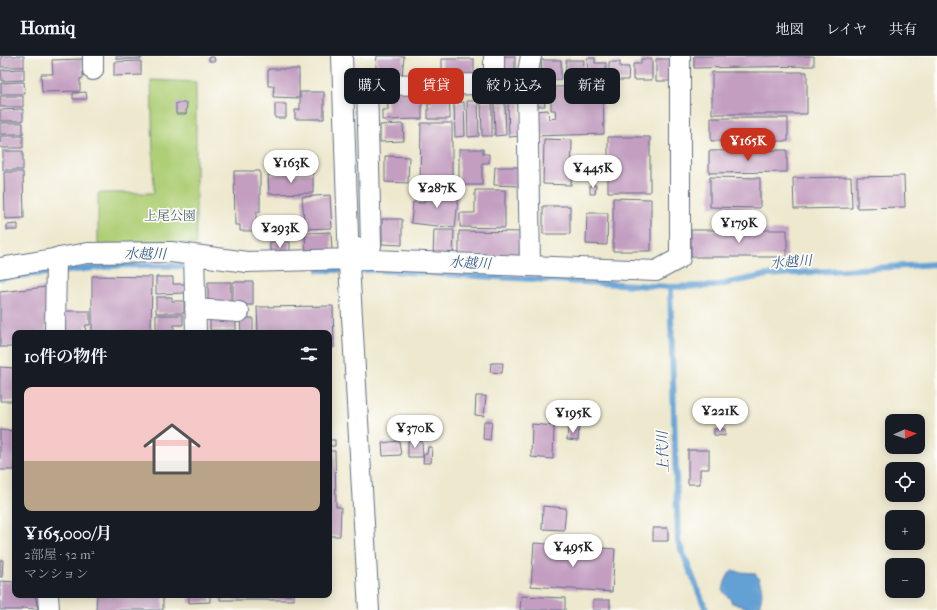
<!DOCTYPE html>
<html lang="ja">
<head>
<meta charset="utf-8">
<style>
	:root { --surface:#171b24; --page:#20242c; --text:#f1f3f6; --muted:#9ea1a6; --line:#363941; --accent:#c8321e }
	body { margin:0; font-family:"IM FELL French Canon","Noto Serif JP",serif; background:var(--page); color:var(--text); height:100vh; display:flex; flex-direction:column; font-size:15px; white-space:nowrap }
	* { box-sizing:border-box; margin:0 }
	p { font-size:13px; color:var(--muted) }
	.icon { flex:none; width:22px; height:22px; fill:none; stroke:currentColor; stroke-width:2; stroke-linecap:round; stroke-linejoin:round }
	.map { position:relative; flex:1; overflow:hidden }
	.side { position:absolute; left:12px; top:274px; width:320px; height:268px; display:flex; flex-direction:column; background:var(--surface); border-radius:8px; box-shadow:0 2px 10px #0003 }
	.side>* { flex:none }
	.banner { position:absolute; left:344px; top:12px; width:380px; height:36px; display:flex; gap:8px }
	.needle { width:26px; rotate:88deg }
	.controls { position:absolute; left:885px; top:358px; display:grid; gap:8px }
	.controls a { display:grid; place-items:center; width:40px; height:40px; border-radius:8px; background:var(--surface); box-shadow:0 2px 10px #0003; font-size:20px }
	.price { position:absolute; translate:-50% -34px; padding:0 9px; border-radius:14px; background:#fff; color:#222; font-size:13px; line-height:26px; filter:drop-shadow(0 1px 2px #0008) }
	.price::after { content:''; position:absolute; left:50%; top:24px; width:12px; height:9px; margin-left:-6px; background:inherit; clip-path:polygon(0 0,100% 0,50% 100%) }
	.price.selected { background:var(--accent); color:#fff }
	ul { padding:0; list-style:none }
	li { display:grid; align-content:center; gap:8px; height:212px; padding:0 12px }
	li span { display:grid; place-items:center; height:124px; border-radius:8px; color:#555 }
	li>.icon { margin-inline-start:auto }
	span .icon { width:72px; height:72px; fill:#fffc; stroke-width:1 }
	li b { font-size:17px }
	h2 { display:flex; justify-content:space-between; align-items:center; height:48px; padding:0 12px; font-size:17px }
	.pill { padding:0 14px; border-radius:8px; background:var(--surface); box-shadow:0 2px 10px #0003; font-size:14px; line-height:36px }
	.pill.selected { background:var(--accent); color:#fff }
	header { display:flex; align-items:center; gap:24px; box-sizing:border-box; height:56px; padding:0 20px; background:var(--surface); border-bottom:1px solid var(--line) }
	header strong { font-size:19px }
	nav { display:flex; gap:22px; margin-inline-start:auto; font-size:14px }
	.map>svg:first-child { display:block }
	.green { fill:#afcf77; stroke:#657f6a }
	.water { fill:#63a0d4; stroke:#3f6899 }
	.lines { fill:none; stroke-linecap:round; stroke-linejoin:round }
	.stream { stroke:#63a0d4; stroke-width:6 }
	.building { fill:#c39ec1 }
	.minor-casing { stroke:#647085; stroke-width:22 }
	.minor { stroke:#fff; stroke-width:20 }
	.labels { text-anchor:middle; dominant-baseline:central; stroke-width:3.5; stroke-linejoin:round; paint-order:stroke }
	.park-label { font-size:13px; fill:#475f66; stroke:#fdfcf7 }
	.water-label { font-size:14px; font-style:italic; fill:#385c8d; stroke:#fdfcf7 }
</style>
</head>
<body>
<header>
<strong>Homiq</strong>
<nav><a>地図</a><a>レイヤ</a><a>共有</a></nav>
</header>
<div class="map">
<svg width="937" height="554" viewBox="0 0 937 554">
	<rect width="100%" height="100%" fill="#fdfcf7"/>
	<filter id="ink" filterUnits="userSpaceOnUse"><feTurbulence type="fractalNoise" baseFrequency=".025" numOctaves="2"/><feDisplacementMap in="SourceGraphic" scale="8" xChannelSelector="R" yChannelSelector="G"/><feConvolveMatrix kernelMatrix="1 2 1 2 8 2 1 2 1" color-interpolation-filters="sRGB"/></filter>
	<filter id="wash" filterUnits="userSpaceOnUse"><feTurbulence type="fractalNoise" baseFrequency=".012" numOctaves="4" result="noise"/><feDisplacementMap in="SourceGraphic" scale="16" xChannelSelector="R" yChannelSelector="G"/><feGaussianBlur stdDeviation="0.9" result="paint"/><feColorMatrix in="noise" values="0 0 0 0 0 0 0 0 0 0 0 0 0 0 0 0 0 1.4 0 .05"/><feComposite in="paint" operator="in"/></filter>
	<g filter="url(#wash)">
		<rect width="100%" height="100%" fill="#ede8ce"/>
		<!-- green -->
		<path class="green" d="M151,24l45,2v163l-35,-4 -63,4v-52h56z"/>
		<!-- water -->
		<path class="water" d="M732,514l8,2 15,1c9,13 8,23 3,37h-3l-23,-7 -2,-4 -7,-7c1,-8 3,-15 9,-22z"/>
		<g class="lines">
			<!-- stream -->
			<path class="stream" d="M319,214h56l295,17 44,-1 53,-11 170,-11
				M0,222l122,-13 91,2
				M670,231l8,254 28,69"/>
		</g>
		<g id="blocks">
			<!-- building -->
			<path class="building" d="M1,0h23v11h-23z
				M116,0h25v3h-25z
				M377,0h27l-2,21 -27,-2z
				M499,0h16v17l-16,-1z
				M694,0h120v10l-120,2z
				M209,1h5l1,4h-6z
				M587,2h8v5h11v17h-18z
				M83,3v19l-3,1v12l-38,1 -1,-18h12l-1,-14z
				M442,3h32v18l-32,1z
				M641,3h11v21h-19v-16h8z
				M656,3h17v22h-17z
				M541,4h20v20h-19z
				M566,4h18l-1,21 -18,-1z
				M141,5v14l-27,1v-14z
				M609,6h11v5h9l-1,13h-19z
				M24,13v11l-22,1 -1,-11z
				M268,13h31v29l-26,-1 1,-11h-6z
				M712,16h95v42h-95z
				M24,26l1,12h-24v-11z
				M603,30l1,48 -70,2v-25l14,-1 1,9 7,-1 -1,-8h-4v-17h4v-6z
				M429,33v12h-7v18l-40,1v-10h6l-1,-20z
				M432,35h17l1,28h-22v-15h4z
				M86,36l1,7h-14v-6z
				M300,36h24v27h-29v-9h5z
				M534,39h10l1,11h-11z
				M0,40h23v11h-23z
				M467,45h11l1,35 -11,1z
				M492,45v35h-10l-1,-34z
				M464,46l1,34 -10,1 -1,-34z
				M176,47h11l-1,11h-10z
				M505,47l1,32 -11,1 -1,-32z
				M508,47h12l1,33 -12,1z
				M275,48h11v14h-11z
				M23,53v12h-23v-11z
				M711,62h77v23h-77z
				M0,67h23v11h-23z
				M421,67h31v61h-32z
				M403,68l1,17 -24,1v-17z
				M0,80h23v12h-22z
				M608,81h42v55h-42z
				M544,83l28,1 -1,45 -28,-1z
				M459,93h24v5h6v9h-7v22h-23z
				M787,94v22l-78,1v-22z
				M3,95h20v19h-20z
				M385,100l24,1 -1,26 -23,-1z
				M495,111h25l-1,19 -25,-1z
				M234,115h26v41h-4v19h-16v-6h-5z
				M4,116h19l1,46 -19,1z
				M313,117v20l-44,1 -1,-19z
				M904,120l1,31 -48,1v-31z
				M710,121l50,1v30l-50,-1z
				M851,121l1,31 -58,1 -1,-31z
				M590,129h6l-1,9h-5z
				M426,132l33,3 -4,37 -44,-5 2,-21 11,1z
				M475,134h30v38l-45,-1v-14h15z
				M330,139l2,33 -27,1 -3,-32z
				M613,142l38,1v52h-38z
				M543,150h27v28h-27z
				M587,157h21l-1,32 -21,-1z
				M295,160l1,20 -25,2 -2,-19z
				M382,163h20v26l-20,-1z
				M18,168v6h-11v-5z
				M434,174h20l-1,26 -20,-1z
				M691,174h96v27h-96z
				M459,175l62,1v25l-62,-1z
				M331,176l1,21 -26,1 -1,-21z
				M270,186h20v14h-20z
				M92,220l60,1 -1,56h-59z
				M156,221h17v7h12v9l-29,1z
				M208,226h23v22h-23z
				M233,226h20v23h-20z
				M47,231l-1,46h-31v14h-15v-55z
				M156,241h16v4h12v12h-28z
				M333,250l1,42h-5v-15h-71l-1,-26z
				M64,255h26v14h-4l-1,8h-21z
				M156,259h27v10h-9v5h-18z
				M210,261h26v13h-26z
				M240,262h13v15h-12z
				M491,307h12l-1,10 -12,-1z
				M0,311l15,1v33h-15z
				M476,340h10l-2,20 -9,-1z
				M484,365h8l-2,19 -7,-1z
				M532,368l22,2 -1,33 -22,-2z
				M568,370l11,1 -1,14 -11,-1z
				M714,373h11v7l-11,-1z
				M0,374l15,1v39h-15z
				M416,375h17v7h-17z
				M329,384h6v6h-6z
				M399,385l2,14 -18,1 -1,-13z
				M408,385h14l1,16h-15z
				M428,391h4l-1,16h-8l1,-9h3z
				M688,394h21v19h-9v15h-12z
				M329,395h6l1,56h5l-1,29h-11z
				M543,450l23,2 -2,22 -22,-1z
				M653,472h15v13h-15z
				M534,487l81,6 -3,43 -81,-6z
				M0,504h3l-1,17h-2z
				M0,525l15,1v13h20l3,14 -16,-1 -1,2h-21z
				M97,539h66v15h-67z
				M189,539h21v7l-21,1z
				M220,539h74v5h-74z
				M521,540l44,2v12h-45z
				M593,544h17v10h-17z"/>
		</g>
	</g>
	<g filter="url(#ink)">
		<use href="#blocks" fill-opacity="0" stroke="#647085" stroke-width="1"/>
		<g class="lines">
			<!-- minor casing -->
			<g class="minor-casing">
				<path id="minor" d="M93,0v14
					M342,0l7,209 20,345
					M494,0v28
					M343,29l184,-1
					M349,194l22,-4 -4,-161
					M194,199l2,78
					M530,210l-3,-182v-7l4,-21
					M0,212l88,-15 83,-1 76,10 102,-3 307,12 24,-13v-202
					M195,253l44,3
					M55,277l1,-75
					M48,539l1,15"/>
			</g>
			<!-- minor -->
			<use href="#minor" class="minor"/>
		</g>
	</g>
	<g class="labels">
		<!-- park labels -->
		<g class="park-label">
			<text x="170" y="159">上尾公園</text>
		</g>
		<!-- water labels -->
		<g class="water-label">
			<text transform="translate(145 198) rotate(1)">水越川</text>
			<text transform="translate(791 206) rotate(-4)">水越川</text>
			<text transform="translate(470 207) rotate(3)">水越川</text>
			<text transform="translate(663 396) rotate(-92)">上代川</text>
		</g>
	</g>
</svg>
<div class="controls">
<a><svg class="needle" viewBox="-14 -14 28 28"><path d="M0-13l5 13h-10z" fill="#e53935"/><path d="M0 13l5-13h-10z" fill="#9ea1a6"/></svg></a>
<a><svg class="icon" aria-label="locate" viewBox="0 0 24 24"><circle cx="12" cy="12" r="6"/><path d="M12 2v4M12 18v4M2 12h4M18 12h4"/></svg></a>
<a>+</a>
<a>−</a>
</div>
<b class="price selected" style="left:748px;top:106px">¥165K</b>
<b class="price" style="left:291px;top:128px">¥163K</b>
<b class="price" style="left:593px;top:133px">¥445K</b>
<b class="price" style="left:437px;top:153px">¥287K</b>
<b class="price" style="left:739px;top:188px">¥179K</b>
<b class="price" style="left:280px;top:193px">¥293K</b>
<b class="price" style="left:720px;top:376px">¥221K</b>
<b class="price" style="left:573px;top:378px">¥195K</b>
<b class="price" style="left:415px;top:393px">¥370K</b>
<b class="price" style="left:573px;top:512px">¥495K</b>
<div class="banner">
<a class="pill">購入</a>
<a class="pill selected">賃貸</a>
<a class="pill">絞り込み</a>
<a class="pill">新着</a>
</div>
<section class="side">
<h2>10件の物件<svg class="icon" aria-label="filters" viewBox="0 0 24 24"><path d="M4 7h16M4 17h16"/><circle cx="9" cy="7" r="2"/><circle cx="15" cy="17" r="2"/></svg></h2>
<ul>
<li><span style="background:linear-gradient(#f6c9c9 60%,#b9a48a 0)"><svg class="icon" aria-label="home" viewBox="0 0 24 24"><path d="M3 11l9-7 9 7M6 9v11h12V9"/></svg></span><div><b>¥165,000/月</b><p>2部屋 · 52 m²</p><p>マンション</p></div></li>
</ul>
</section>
</div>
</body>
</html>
